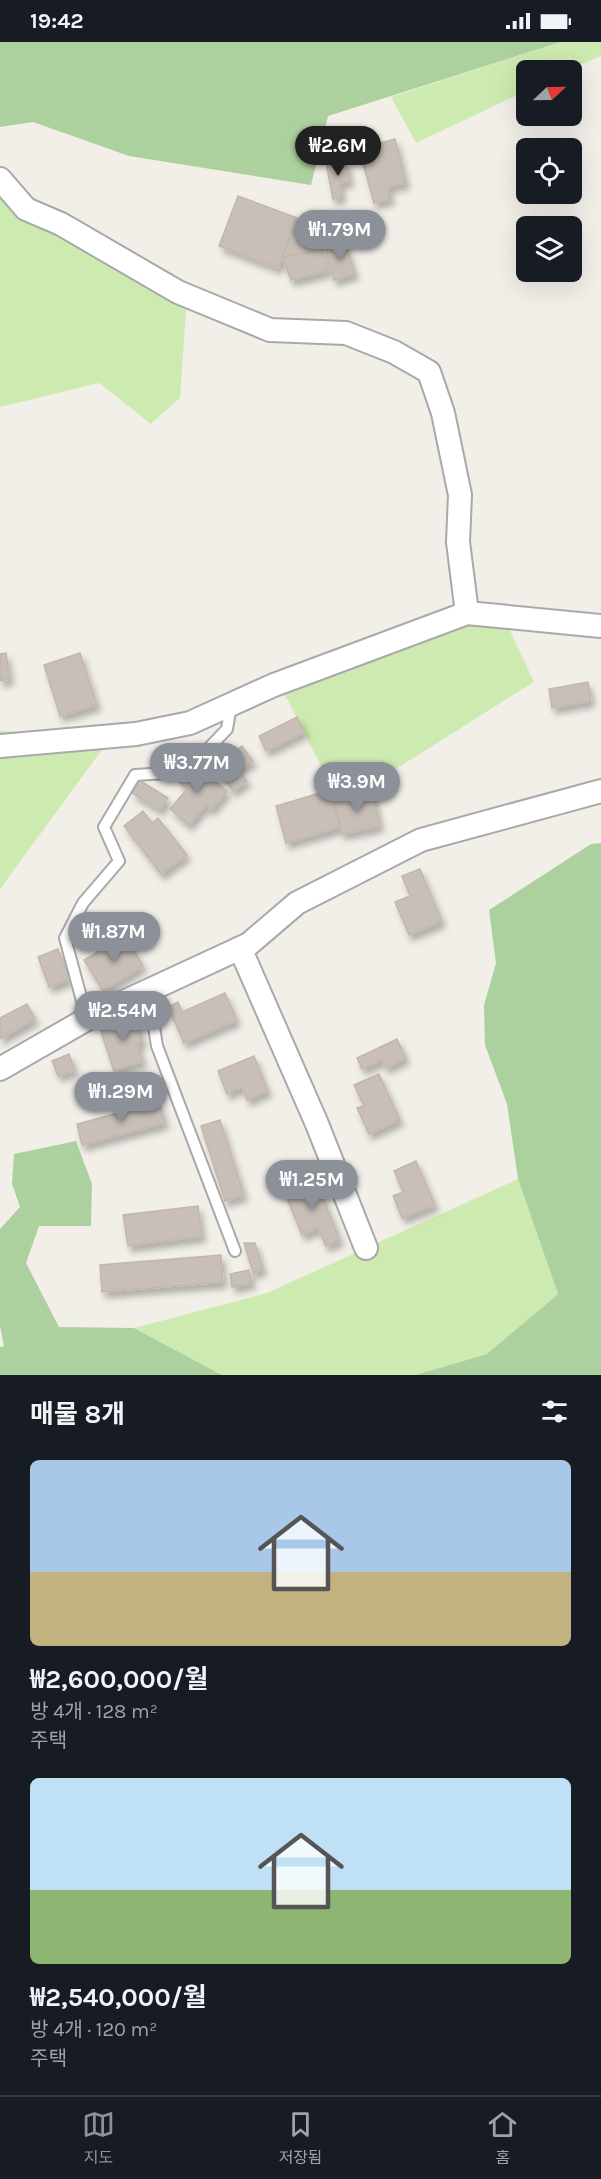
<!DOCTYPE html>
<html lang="ko">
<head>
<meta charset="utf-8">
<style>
	:root { --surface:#171b24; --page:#20242c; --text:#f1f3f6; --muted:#9ea1a6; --line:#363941; --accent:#8c9099 }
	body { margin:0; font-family:Karla,"Noto Sans KR",sans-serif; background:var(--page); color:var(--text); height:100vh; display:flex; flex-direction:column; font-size:22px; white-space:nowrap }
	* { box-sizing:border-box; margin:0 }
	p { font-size:20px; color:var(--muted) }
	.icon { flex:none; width:33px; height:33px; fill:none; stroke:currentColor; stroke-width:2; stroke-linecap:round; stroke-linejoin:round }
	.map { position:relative; height:1333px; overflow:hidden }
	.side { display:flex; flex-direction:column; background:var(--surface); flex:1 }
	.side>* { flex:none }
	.needle { width:39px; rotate:68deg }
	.controls { position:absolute; left:516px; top:18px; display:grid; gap:12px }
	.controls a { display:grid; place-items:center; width:66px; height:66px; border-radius:9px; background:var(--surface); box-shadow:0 6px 24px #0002; font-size:30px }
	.price { position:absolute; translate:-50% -51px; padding:0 14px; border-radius:21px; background:var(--accent); color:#fff; font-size:20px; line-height:39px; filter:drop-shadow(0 2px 3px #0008) }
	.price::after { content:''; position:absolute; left:50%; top:36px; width:18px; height:14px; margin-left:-9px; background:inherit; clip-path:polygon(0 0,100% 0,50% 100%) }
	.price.on { background:#222; color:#fff }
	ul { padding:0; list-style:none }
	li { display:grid; align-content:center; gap:12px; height:318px; padding:0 30px }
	li span { display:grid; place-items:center; height:186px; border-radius:9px; color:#555 }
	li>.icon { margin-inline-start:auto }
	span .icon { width:108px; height:108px; fill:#fffc; stroke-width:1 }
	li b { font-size:26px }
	h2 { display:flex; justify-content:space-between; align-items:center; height:72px; padding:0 30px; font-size:26px }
	.status { display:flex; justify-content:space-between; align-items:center; height:42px; padding:0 30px; background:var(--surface); direction:ltr }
	.status svg { height:16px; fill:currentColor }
	.tab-bar { display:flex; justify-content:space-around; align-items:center; height:84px; border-top:2px solid var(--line); background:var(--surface); font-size:16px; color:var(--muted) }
	.tab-bar a { display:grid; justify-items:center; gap:3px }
	.tab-bar .on { color:var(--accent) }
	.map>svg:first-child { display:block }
	.grass { fill:#cdebb0 }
	.forest { fill:#add19e }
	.building { fill:#c7bfb8; stroke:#c4b6ab; stroke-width:1.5; filter:url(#shadow) }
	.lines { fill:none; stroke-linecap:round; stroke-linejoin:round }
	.lane-casing { stroke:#a9a9a9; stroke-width:14 }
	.street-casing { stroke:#a9a9a9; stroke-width:26 }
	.lane { stroke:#fff; stroke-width:10 }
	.street { stroke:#fff; stroke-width:22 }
</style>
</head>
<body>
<div class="status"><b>19:42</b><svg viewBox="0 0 49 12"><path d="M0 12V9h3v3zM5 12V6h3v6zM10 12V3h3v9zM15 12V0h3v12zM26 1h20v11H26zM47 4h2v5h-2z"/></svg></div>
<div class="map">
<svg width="601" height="1333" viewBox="0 0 601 1333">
	<defs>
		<filter id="shadow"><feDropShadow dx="3.5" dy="6" stdDeviation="3" flood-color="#0004"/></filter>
	</defs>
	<rect width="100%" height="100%" fill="#f2efe9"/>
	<!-- grass -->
	<path class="grass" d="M561,0h40v14l-32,14h-43v21l-110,52 -25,-46z
		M0,140l187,115 -7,101 -29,26 -52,-41 -99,24z
		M464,574l43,8 27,58 -143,90 -68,-2 -40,-79z
		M0,689l112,5 -112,153z
		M518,1137l40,115 -71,60 -72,21h-193l-88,-47 133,-35z"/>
	<!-- forest -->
	<path class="forest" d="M0,0h561l-233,74 -17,69 -182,-29 -96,-34 -33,5z
		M601,801v532h-186l72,-21 71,-60 -40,-115 -11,-75 -22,-59 -1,-40 12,-42 -7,-53 102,-66z
		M76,1099l16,43 -1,42h-52l-13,37 33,64 75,1 88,47h-222v-28l4,-1 -4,-20v-97l20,-22 -8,-23 2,-30z"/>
	<!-- building -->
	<path class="building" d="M395,97l11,44 -18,4 3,12 -17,4 -15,-54z
		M346,118l4,21 -10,2 2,14 -9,2 -7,-36z
		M238,154l59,22 -19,50 -59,-22z
		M317,190l6,18 -41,7 8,-19z
		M345,200l10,32 -21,6 -9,-32z
		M323,208l5,21 -37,9 -9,-23z
		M6,611l4,26 -10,2v-27z
		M80,611l17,52 -37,11 -16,-51z
		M588,640l3,19 -39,7 -3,-19z
		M297,675l8,15 -39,19 -7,-15z
		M242,704l11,15 -14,9 8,11 -14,10 -18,-25z
		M194,721l33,28 -16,19 -5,-5 -17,20 -19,-16 17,-20 -9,-8z
		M139,738l29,18 -8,12 -28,-17z
		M330,748l11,37 -55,16 -10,-37z
		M373,749l7,35 -38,8 -9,-34z
		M143,769l9,12 6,-5 29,37 -26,19 -37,-48z
		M420,827l22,52 -33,14 -14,-33 15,-6 -8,-20z
		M125,894l18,30 -40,25 -19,-31z
		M58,907l12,30 -21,8 -11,-30z
		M225,951l12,27 -53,23 -16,-36 10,-5 4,10z
		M27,962l8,15 -35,20v-21z
		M134,972l9,28 -6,2 6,17 -29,10 -15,-45z
		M397,997l9,19 -20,10 -4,-8 -20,9 -5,-11z
		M69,1012l6,16 -17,6 -6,-15z
		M254,1014l14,35 -21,9 -5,-13 -15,7 -9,-23z
		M379,1032l21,46 -31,14 -12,-26 7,-2 -10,-21z
		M159,1060l6,21 -83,22 -5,-21z
		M220,1078l24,75 -19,6 -24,-75z
		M416,1119l19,44 -33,13 -9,-22 10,-4 -9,-21z
		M315,1136l25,62 -14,6 -8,-18 -16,7 -18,-44z
		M198,1164l4,30 -74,10 -5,-31z
		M244,1201h11l8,26 -10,4z
		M221,1213l2,27 -121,10 -2,-27z
		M249,1228l3,13 -20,4 -2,-13z"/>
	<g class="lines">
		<!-- lane casing -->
		<g class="lane-casing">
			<path id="lane" d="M148,948l9,56 78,205
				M87,977l-22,-81 18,-35 36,-42 -15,-34 31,-52 32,-2 41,-24 19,-20 4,-24"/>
		</g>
		<!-- street casing -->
		<g class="street-casing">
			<path id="street" d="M0,137l26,30 35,15 117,68 92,38 76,3 48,19 35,20 14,41 17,82 -2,47 9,71 134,13
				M0,704l136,-12 54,-11 84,-38 193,-72
				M240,906l77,176 49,124
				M0,1027l87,-50 162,-75 48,-41 124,-63 180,-49"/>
		</g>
		<!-- lane -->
		<use href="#lane" class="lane"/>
		<!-- street -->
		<use href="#street" class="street"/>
	</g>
</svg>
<div class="controls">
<a><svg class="needle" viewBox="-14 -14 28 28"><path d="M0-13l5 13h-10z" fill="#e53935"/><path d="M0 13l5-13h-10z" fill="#9ea1a6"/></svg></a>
<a><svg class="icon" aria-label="locate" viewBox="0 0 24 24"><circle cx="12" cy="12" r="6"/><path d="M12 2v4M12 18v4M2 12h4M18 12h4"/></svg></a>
<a><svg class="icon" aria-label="layers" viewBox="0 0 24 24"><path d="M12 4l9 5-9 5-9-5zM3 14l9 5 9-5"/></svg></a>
</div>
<b class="price on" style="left:338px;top:135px">₩2.6M</b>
<b class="price" style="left:340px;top:219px">₩1.79M</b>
<b class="price" style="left:197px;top:752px">₩3.77M</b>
<b class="price" style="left:357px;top:771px">₩3.9M</b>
<b class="price" style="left:114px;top:921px">₩1.87M</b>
<b class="price" style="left:123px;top:1000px">₩2.54M</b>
<b class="price" style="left:121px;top:1081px">₩1.29M</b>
<b class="price" style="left:312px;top:1169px">₩1.25M</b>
</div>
<section class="side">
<h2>매물 8개<svg class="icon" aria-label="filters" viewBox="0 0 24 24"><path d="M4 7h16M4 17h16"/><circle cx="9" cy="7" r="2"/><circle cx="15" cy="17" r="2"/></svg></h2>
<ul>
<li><span style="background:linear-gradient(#a9c7e8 60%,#c2b280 0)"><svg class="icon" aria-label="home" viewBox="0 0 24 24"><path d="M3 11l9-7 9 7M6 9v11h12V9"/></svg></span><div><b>₩2,600,000/월</b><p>방 4개 · 128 m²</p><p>주택</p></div></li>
<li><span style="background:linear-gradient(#bfe0f5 60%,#8fb573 0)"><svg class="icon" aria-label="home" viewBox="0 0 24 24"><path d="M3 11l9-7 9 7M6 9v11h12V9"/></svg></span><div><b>₩2,540,000/월</b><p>방 4개 · 120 m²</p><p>주택</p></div></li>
</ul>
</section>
<nav class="tab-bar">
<a class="on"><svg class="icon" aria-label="map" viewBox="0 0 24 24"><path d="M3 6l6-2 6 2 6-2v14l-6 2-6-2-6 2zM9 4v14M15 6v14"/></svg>지도</a>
<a><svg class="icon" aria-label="saved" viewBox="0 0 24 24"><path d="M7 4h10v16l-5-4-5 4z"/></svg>저장됨</a>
<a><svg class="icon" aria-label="home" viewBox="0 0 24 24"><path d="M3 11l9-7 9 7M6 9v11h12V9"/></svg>홈</a>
</nav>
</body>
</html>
